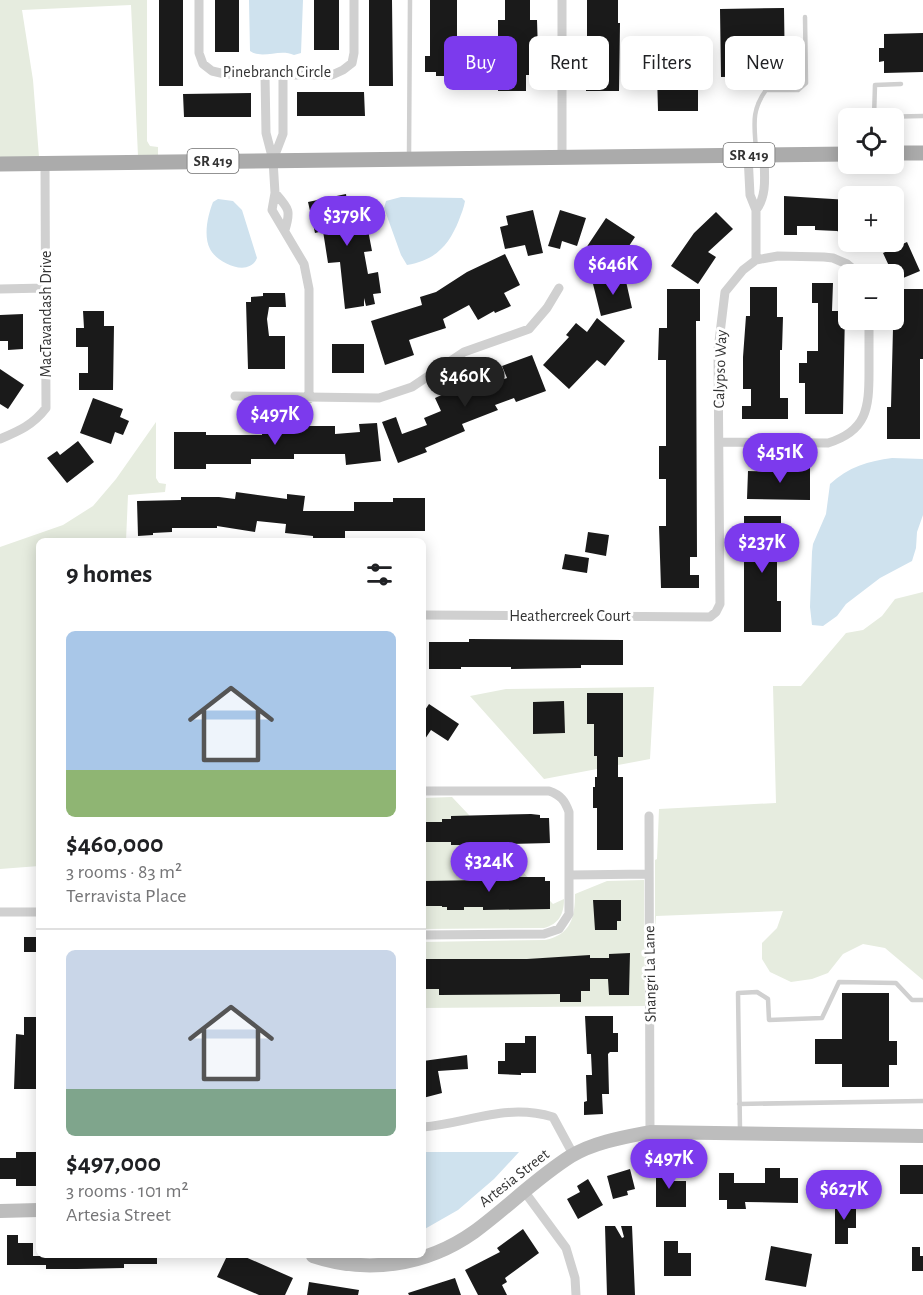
<!DOCTYPE html>
<html lang="en">
<head>
<meta charset="utf-8">
<style>
	:root { --surface:#fff; --page:#f6f6f6; --text:#202124; --muted:#757577; --line:#e0e0e0; --accent:#7c3aed }
	body { margin:0; font-family:"Alegreya Sans",sans-serif; background:var(--page); color:var(--text); height:100vh; display:flex; flex-direction:column; font-size:22px; white-space:nowrap }
	* { box-sizing:border-box; margin:0 }
	p { font-size:20px; color:var(--muted) }
	.icon { flex:none; width:33px; height:33px; fill:none; stroke:currentColor; stroke-width:2; stroke-linecap:round; stroke-linejoin:round }
	.map { position:relative; flex:1; overflow:hidden }
	.sheet { position:absolute; left:36px; top:538px; width:390px; height:720px; display:flex; flex-direction:column; background:var(--surface); border-radius:9px; box-shadow:0 3px 15px #0003 }
	.sheet>* { flex:none }
	.top-card { position:absolute; left:444px; top:36px; width:388px; height:54px; display:flex; gap:12px }
	.controls { position:absolute; left:838px; top:108px; display:grid; gap:12px }
	.controls a { display:grid; place-items:center; width:66px; height:66px; border-radius:9px; background:var(--surface); box-shadow:0 3px 15px #0003; font-size:30px }
	.price { position:absolute; translate:-50% -51px; padding:0 14px; border-radius:21px; background:var(--accent); color:#fff; font-size:20px; line-height:39px; filter:drop-shadow(0 2px 3px #0008) }
	.price::after { content:''; position:absolute; left:50%; top:36px; width:18px; height:14px; margin-left:-9px; background:inherit; clip-path:polygon(0 0,100% 0,50% 100%) }
	.price.on { background:#222; color:#fff }
	ul { padding:0; list-style:none }
	li { display:grid; align-content:center; gap:12px; height:318px; padding:0 30px }
	li+li { border-top:2px solid var(--line) }
	li span { display:grid; place-items:center; height:186px; border-radius:9px; color:#555 }
	li>.icon { margin-inline-start:auto }
	span .icon { width:108px; height:108px; fill:#fffc; stroke-width:1 }
	li b { font-size:26px }
	h2 { display:flex; justify-content:space-between; align-items:center; height:72px; padding:0 30px; font-size:26px }
	.pill { padding:0 21px; border-radius:9px; background:var(--surface); box-shadow:0 3px 15px #0003; font-size:21px; line-height:54px }
	.pill.on { background:var(--accent); color:#fff }
	.map>svg:first-child { display:block }
	.green { fill:#e6ecdf }
	.water { fill:#cfe2ee }
	.building { fill:#1a1a1a }
	.lines { fill:none; stroke-linecap:round; stroke-linejoin:round }
	.lane { stroke:#d0d0d0; stroke-width:4.5 }
	.street { stroke:#d0d0d0; stroke-width:9 }
	.secondary { stroke:#bdbdbd; stroke-width:14 }
	.primary { stroke:#ababab; stroke-width:15 }
	.labels { text-anchor:middle; dominant-baseline:central; stroke-width:6; stroke-linejoin:round; paint-order:stroke }
	.shield { fill:#fff; stroke:#707070; stroke-width:1.5 }
	.shield-label { font-size:15px; font-weight:bold; fill:#333 }
	.street-label { font-size:16px; fill:#333; stroke:#fff }
</style>
</head>
<body>
<div class="map">
<svg width="923" height="1295" viewBox="0 0 923 1295">
	<rect width="100%" height="100%" fill="#fff"/>
	<!-- green -->
	<path class="green" d="M0,0h147v141l3,5 8,1v9h-20l-7,-151 -109,5 11,70 6,77h-39z
		M156,422v56l3,5 7,1 -1,8 -37,3 -2,46 -87,1v324l-39,3v-322l63,-22 30,-19 23,-27z
		M923,592v388l-38,-32 -22,-4 -20,10 -15,19 -16,6 -21,3 -21,-10 -8,-13v-16l15,-15 6,-17 -127,5 -1,15v-71l2,-1 2,-50 117,-6 -3,-117h28l45,-53 17,-3 19,-14 13,-17z
		M654,687l-4,72 -106,20 -74,-83 36,-7z
		M452,797l101,107 11,-5c0,15 -5,25 -20,29l-121,1v-131z
		M644,880l1,126 -222,2v-66l122,-2c26,-5 30,-23 30,-46l32,-13z"/>
	<!-- water -->
	<path class="water" d="M249,0h54l-2,53 -7,2c-15,-7 -31,5 -44,-4z
		M401,197l61,1 3,3c-1,7 -4,13 -6,19 -10,25 -23,40 -52,45l-6,-10 -17,-47 2,-7z
		M218,199l15,2 9,9 15,48c-8,20 -40,5 -47,-9 -7,-14 -2,-34 3,-47z
		M892,458l31,1v56l-6,17 -1,16 -4,13 -32,17 -34,26 -9,12 -14,10 -11,-1 -2,-18 2,-55 1,-8 13,-30 4,-30c18,-17 39,-23 62,-26z
		M423,1152h96l-25,27 -36,31 -35,20z"/>
	<!-- building -->
	<path class="building" d="M159,0h24v86h-24z
		M215,0h24v52h-24z
		M314,0h25v50h-25z
		M369,0h23l1,86h-24z
		M430,0h27v48h5l1,23h-6v5h-21v-4h-11v-16h5z
		M505,0h25v20h7l1,31h-3v24h-9v16h-28v-17h8v-22h-8v-32h7z
		M587,0h31v23h2l-1,68h-33v-33h9v-21h-8z
		M784,8l1,68 -64,1 -1,-68z
		M923,33v39l-39,1v-12l-5,1v-14h5v-14z
		M657,73h41v38h-40z
		M297,92h67l1,24h-68z
		M251,93v24h-67l-1,-23z
		M346,194l1,8 10,-2 7,31 4,-1 4,21 -8,1 4,22 10,-2 3,21 -8,1 2,10 -9,2 -2,-8v8l-19,3 -5,-47 -12,1 -5,-32 -8,2 -7,-31z
		M784,196l65,4 -3,35 -9,-4 -22,-1v-4h-18v9h-13z
		M533,210l10,43 -15,3 -3,-11 -20,4 -5,-22 8,-2 -2,-9z
		M560,210l26,8 -9,28 -15,-5 -2,8 -12,-3z
		M716,212l17,17 -25,23 8,5 -18,27 -27,-18 23,-33z
		M606,218l29,19 -20,30 -16,-10 -6,9 -13,-9z
		M907,242l13,29 -24,10 -13,-28z
		M505,254l15,31 -16,8 7,13 -16,7 -1,-2 -16,9 -9,-15 -26,14 3,9 -37,12 5,15 -29,10 -14,-44 51,-16 -2,-8 16,-5 31,-20z
		M625,277l7,31 -31,8 -8,-32z
		M812,283h21l-1,28h13l-2,103h-38v-31h-6v-20h8v-12h11v-48h-6z
		M750,287h27v30h6l-1,33h-2v48h8v21h-46v-13h9v-17h-8v-32l3,-41h4z
		M667,289h33v32h-4l1,236h-7v18h9v13h-38l-2,-62h7v-47h-7v-33h7v-86h-8l1,-32h8z
		M894,289h29v70h-3v80h-33v-32h4z
		M263,293h22l1,14h-17l-2,12 2,17h16v33h-37l-2,-67h5v-5l12,-1z
		M83,311h21v15h10l-1,64h-34v-17h9v-26h-12v-19h8z
		M23,314v35l-15,1v-9h-8v-26z
		M597,318l28,23 -20,25 -8,-6 -28,29 -26,-24 26,-28 -3,-2 10,-12 11,9z
		M332,344h32v29h-32z
		M532,355l14,36 -30,11 -2,-4 -19,7 3,5 -36,14 3,7 -40,17 2,4 -29,11 -16,-41 14,-5 6,17 25,-9 -3,-7 17,-7 -6,-13 22,-10 -2,-5 14,-5 4,12 34,-12 -5,-12z
		M0,369l24,16 -16,24 -8,-5z
		M93,398l30,11 -3,8 9,4 -6,14 -8,-3 -4,12 -31,-11z
		M377,423l4,38 -35,4 -1,-11h-51v5h-43v5h-45v5h-32v-37h32v3h56v-5h41v-4h32v8l25,-2 -1,-8z
		M78,441l16,21 -27,21 -20,-25 10,-7 3,4z
		M778,467h32v33l-63,-1 1,-28 30,1z
		M236,492l51,7v-5l18,2 -2,15h51v-9h39v-4h32v33h-80v7h-32v-2l-28,-3 1,-9 -29,-3 -2,11 -38,-6v2h-45v4l-19,1v2l-15,1 -1,-35 44,-1v-3h38l16,2z
		M744,516h37v34h-4v51h4v31h-37z
		M588,532l21,3 -3,21 -21,-4z
		M565,554l24,4 -2,15 -25,-4z
		M469,639l154,1v25h-42v3l-70,1v-2h-50v2h-32v-27h40z
		M587,693h36v64h-5v20h5v73h-26v-42h-4v-21h2v-10h2v-21h-3v-32h-7z
		M564,701l1,32 -32,1v-32z
		M429,704l30,20 -11,17 -17,-11 -8,12v-29z
		M531,814l9,1v3h9l1,25 -40,1v6l-31,1v-6h-28v-3h-28v-20h19v-3h9v-3z
		M483,874h26v3h36v4h5v28l-67,1v-3h-19v3h-17v-3h-5v-1h-19v-25l60,-1z
		M593,900h28v21h-4v9h-22z
		M24,937h15v15h-15z
		M630,953l-1,42h-20l-1,-16h-18v12h-9v11h-21v-8l-121,1v-6h-16v-30h104l63,-4v3h19v-4z
		M842,993h47v48h8v24h-8v22h-47v-23h-27v-25h27z
		M585,1016h28v17h5v19h-8l-2,2 1,40h-7l1,20 -19,1v-13l3,-1 -1,-26h6l-1,-21h-4z
		M24,1017h15v72h-25l2,-55 8,1z
		M525,1036h11v37h-15v2l-23,-1v-13h7v-18h20z
		M467,1055l1,14 -30,2 4,22 -19,5v-37z
		M16,1152h23v34h-23v-7h-16v-21h16z
		M656,1164h9v17h21v26h-30z
		M900,1165h23v29h-23z
		M765,1168h15v10h18v25l-53,-1 1,7h-19v-9h-8v-27h15v10h31z
		M630,1169l5,20 -8,2 1,4 -15,4 -6,-23z
		M588,1179l15,26 -25,14 -11,-20 13,-7 -3,-6z
		M835,1202h21v26h-8v16h-13z
		M605,1226h10l7,12 2,-1 -3,-11h11l3,69h-28z
		M523,1229l16,24 -34,25 2,4 -5,3 5,10h-29l-13,-25 35,-18 -3,-4z
		M7,1235h11v8h15v13h124v8h-33v4l-47,1h-31v-4h-39z
		M664,1241h14v12h13v23h-27z
		M771,1246l41,8 -6,33 -41,-7z
		M912,1247h8v9h3v15h-11z
		M227,1256h16l50,22 -8,17h-26l-42,-18z
		M455,1278l6,17h-52l-1,-2z
		M309,1282l50,8 -1,5h-51z"/>
	<g class="lines">
		<!-- lane -->
		<path class="lane" d="M901,84l-26,1 -1,32 49,-1
			M756,152c-1,-25 -6,-40 10,-62h32l8,-7 -1,-66
			M409,156l1,-156
			M739,1104l184,-3
			M740,1130l-2,-137 19,-1 11,7 1,21 53,-2 17,-36 57,1 16,17h11"/>
		<!-- street -->
		<path class="street" d="M199,0v53l4,11 9,7 13,3 58,1h49l11,-5 9,-7 2,-10v-53
			M562,0v156
			M265,75l1,58 7,27 2,33 -3,17 32,54 5,25v110
			M748,155l2,40 6,15v50
			M273,160l10,-26v-59
			M275,193c14,16 16,17 10,37
			M756,210c12,-15 8,-37 8,-55
			M0,289l45,-1
			M235,396l144,2 33,-11 52,-35 65,-23 18,-21 12,-20
			M0,439c19,-8 33,-14 46,-31l-1,-244
			M719,442l109,1c39,-12 41,-35 41,-71 0,-17 0,-35 0,-52
			M423,615l287,2 6,-5 4,-8 -2,-254 7,-58 18,-22 13,-10 22,-4 46,1 9,1 14,6 12,10
			M423,791h126c12,4 16,10 20,21v102l-10,15 -15,5 -121,1
			M649,816l1,316
			M570,875l79,-1
			M0,912h39
			M423,1127c46,-4 82,-24 130,-10l20,37
			M524,1191l42,57 9,30 1,17"/>
		<!-- secondary -->
		<path class="secondary" d="M0,1211l39,-1
			M313,1256c54,18 113,10 161,-24 33,-24 62,-54 97,-76 23,-14 53,-19 79,-24l273,4"/>
		<!-- primary -->
		<path class="primary" d="M894,153h29
			M0,164l849,-10"/>
	</g>
	<g class="labels">
		<!-- shield labels -->
		<g class="shield">
			<rect x="723.5" y="143" width="51" height="24" rx="4.5"/>
			<rect x="187.5" y="149" width="51" height="24" rx="4.5"/>
		</g>
		<g class="shield-label">
			<text x="749" y="155">SR 419</text>
			<text x="213" y="161">SR 419</text>
		</g>
		<!-- street labels -->
		<g class="street-label">
			<text x="277" y="72">Pinebranch Circle</text>
			<text transform="translate(46 314) rotate(-90)">MacTavandash Drive</text>
			<text transform="translate(720 369) rotate(-88)">Calypso Way</text>
			<text x="570" y="616">Heathercreek Court</text>
			<text transform="translate(650 974) rotate(-91)">Shangri La Lane</text>
			<text transform="translate(514 1178) rotate(-38)">Artesia Street</text>
		</g>
	</g>
</svg>
<div class="controls">
<a><svg class="icon" aria-label="locate" viewBox="0 0 24 24"><circle cx="12" cy="12" r="6"/><path d="M12 2v4M12 18v4M2 12h4M18 12h4"/></svg></a>
<a>+</a>
<a>−</a>
</div>
<b class="price" style="left:347px;top:247px">$379K</b>
<b class="price" style="left:613px;top:296px">$646K</b>
<b class="price on" style="left:465px;top:408px">$460K</b>
<b class="price" style="left:275px;top:446px">$497K</b>
<b class="price" style="left:780px;top:484px">$451K</b>
<b class="price" style="left:762px;top:574px">$237K</b>
<b class="price" style="left:489px;top:893px">$324K</b>
<b class="price" style="left:669px;top:1190px">$497K</b>
<b class="price" style="left:844px;top:1221px">$627K</b>
<div class="top-card">
<a class="pill on">Buy</a>
<a class="pill">Rent</a>
<a class="pill">Filters</a>
<a class="pill">New</a>
</div>
<section class="sheet">
<h2>9 homes<svg class="icon" aria-label="filters" viewBox="0 0 24 24"><path d="M4 7h16M4 17h16"/><circle cx="9" cy="7" r="2"/><circle cx="15" cy="17" r="2"/></svg></h2>
<ul>
<li><span style="background:linear-gradient(#a9c7e8 75%,#8fb573 0)"><svg class="icon" aria-label="home" viewBox="0 0 24 24"><path d="M3 11l9-7 9 7M6 9v11h12V9"/></svg></span><div><b>$460,000</b><p>3 rooms · 83 m²</p><p>Terravista Place</p></div></li>
<li><span style="background:linear-gradient(#c9d6e8 75%,#7fa58c 0)"><svg class="icon" aria-label="home" viewBox="0 0 24 24"><path d="M3 11l9-7 9 7M6 9v11h12V9"/></svg></span><div><b>$497,000</b><p>3 rooms · 101 m²</p><p>Artesia Street</p></div></li>
</ul>
</section>
</div>
</body>
</html>
